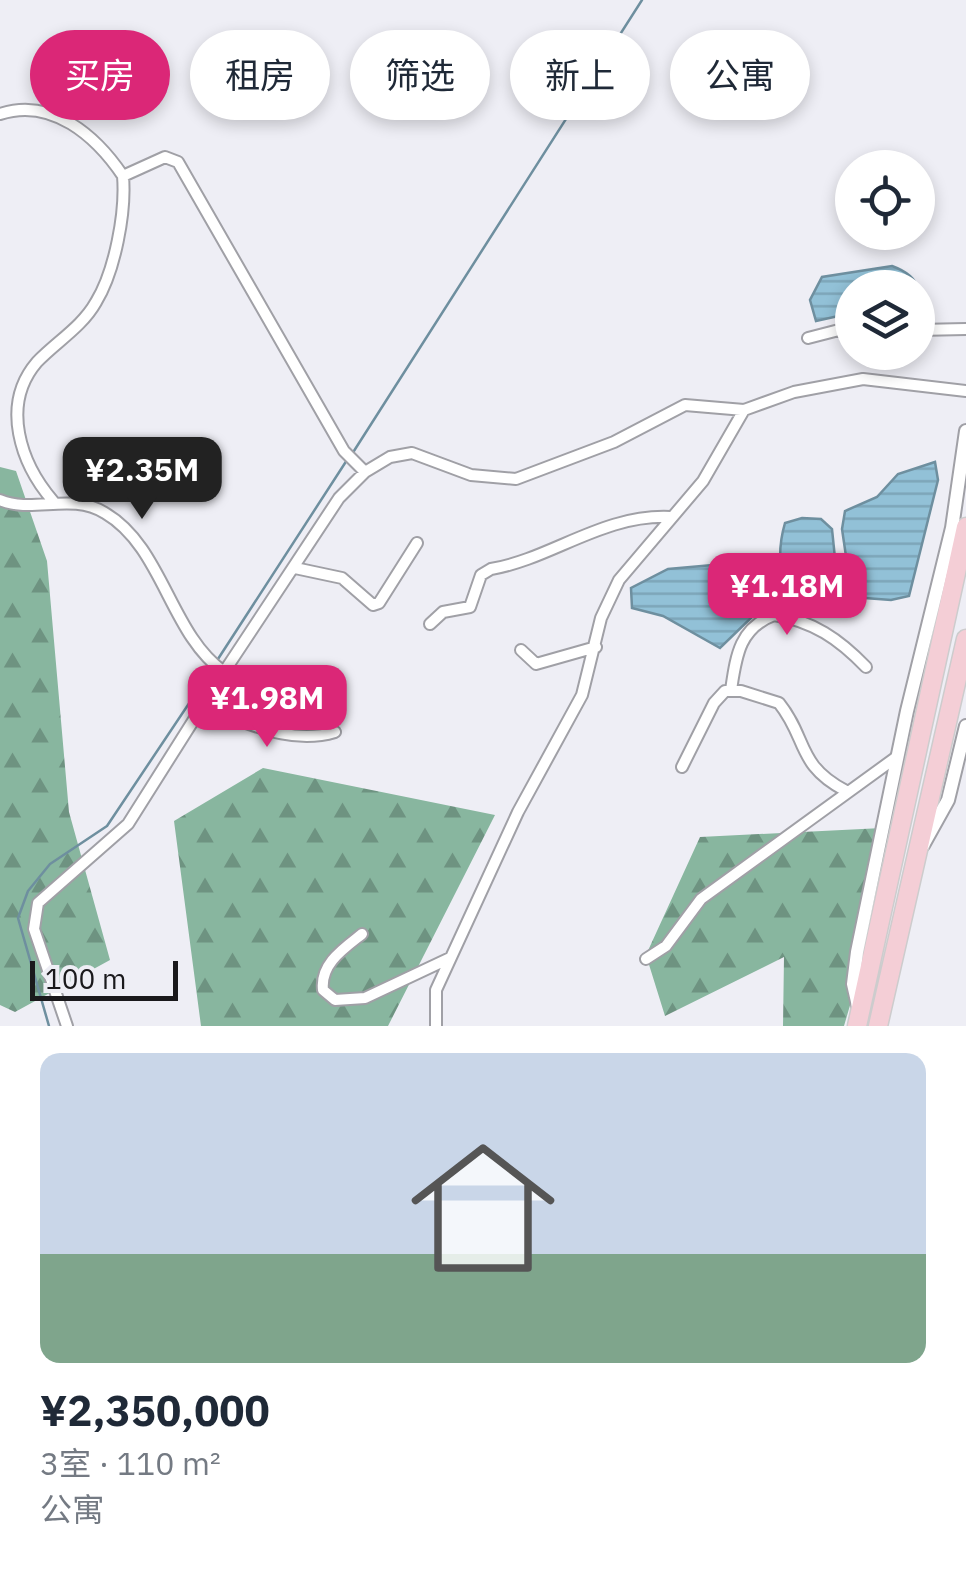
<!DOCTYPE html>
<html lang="zh">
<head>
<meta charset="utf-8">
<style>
	:root { --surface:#fff; --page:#f6f6f7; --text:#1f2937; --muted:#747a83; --accent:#db2777 }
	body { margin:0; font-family:"IBM Plex Sans","Noto Sans SC",sans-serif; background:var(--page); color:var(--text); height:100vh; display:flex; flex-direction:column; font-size:38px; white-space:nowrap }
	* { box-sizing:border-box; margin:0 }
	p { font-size:32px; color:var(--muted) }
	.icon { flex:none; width:55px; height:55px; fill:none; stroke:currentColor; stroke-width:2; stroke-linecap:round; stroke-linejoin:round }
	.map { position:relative; height:1026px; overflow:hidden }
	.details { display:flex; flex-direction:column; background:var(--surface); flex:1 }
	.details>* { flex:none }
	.top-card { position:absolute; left:30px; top:30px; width:908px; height:90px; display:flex; gap:20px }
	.controls { position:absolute; left:835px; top:150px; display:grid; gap:20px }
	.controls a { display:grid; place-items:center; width:100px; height:100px; border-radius:50%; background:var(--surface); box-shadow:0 5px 15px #0003; font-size:50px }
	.scale { position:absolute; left:30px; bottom:25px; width:148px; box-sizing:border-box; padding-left:10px; border:5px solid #1a191c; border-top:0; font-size:28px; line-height:35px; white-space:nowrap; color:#1a191c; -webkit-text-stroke:8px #eeeef5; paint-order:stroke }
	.price { position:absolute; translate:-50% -85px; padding:0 22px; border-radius:20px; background:var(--accent); color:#fff; font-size:32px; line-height:65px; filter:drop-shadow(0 2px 5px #0008) }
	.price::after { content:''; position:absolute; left:50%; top:60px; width:30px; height:22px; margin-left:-15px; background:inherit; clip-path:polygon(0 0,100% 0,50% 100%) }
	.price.selected { background:#222; color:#fff }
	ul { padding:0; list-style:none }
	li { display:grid; align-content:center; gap:20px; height:530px; padding:0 40px }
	li span { display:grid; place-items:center; height:310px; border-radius:20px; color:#555 }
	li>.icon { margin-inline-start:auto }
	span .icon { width:180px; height:180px; fill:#fffc; stroke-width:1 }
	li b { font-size:42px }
	.pill { padding:0 35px; border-radius:45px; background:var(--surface); box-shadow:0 5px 15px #0003; font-size:35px; line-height:90px }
	.pill.selected { background:var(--accent); color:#fff }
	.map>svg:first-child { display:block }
	.forest { fill:url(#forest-firs) }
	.water { fill:url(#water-rules); stroke:#6e8f9f; stroke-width:2.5 }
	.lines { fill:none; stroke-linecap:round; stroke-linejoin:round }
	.stream { stroke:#6e8f9f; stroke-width:2.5 }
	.minor-casing { stroke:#a0a0a6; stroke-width:14 }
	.tertiary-casing { stroke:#a0a0a6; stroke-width:16 }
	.trunk-casing { stroke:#cdcccd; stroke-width:21 }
	.minor { stroke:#fff; stroke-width:10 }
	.tertiary { stroke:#fff; stroke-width:12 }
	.trunk { stroke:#f4ced6; stroke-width:18 }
</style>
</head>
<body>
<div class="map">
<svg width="966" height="1026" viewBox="0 0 966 1026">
	<defs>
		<pattern id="forest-firs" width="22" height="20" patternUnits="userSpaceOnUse" patternTransform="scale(2.5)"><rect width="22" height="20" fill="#88b69f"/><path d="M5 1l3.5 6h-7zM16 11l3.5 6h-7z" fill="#6e9381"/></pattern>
		<pattern id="water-rules" width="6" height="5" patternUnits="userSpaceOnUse" patternTransform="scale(2.5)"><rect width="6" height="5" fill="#92c1d7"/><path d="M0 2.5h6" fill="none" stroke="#7da5b8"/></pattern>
	</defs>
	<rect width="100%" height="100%" fill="#eeeef5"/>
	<!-- forest -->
	<path class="forest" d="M0,467l16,4 31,90 22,251 41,148 -95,52 -15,-7z
		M263,768l232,47 -107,211h-187l-27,-205z
		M902,827l-58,199h-61l1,-69 -119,59 -19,-61 54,-118z"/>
	<!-- water -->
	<path class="water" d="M892,266c11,4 23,10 26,23l-66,-1v25l-36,8 -6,-21 12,-23z
		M935,462l3,18 -29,116 -18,4 -39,-3 -10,-68 3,-18 32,-14 21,-23z
		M802,518l19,1 11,10 7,68 -44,9c-17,-23 -18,-56 -10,-83z
		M758,561h17l7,37 -27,16 -35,34 -57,-32 -31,-8 -1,-20 37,-19z"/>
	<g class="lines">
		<!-- stream -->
		<path class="stream" d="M352,454l290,-454
			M218,659l129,-199
			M49,1026l-31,-108 10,-27 22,-27 57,-38 107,-160"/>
		<!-- minor casing -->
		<g class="minor-casing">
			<path id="minor" d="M0,114c52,-17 96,22 123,62 3,36 -8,95 -27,126 -14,25 -40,40 -59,60 -37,43 -16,102 16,139
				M123,176l42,-19 13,5 166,289 21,21
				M918,330l48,-1
				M808,338l31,-8 13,4
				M0,500c33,14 71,-8 105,13 58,34 65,121 119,159l115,-174 26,-26 25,-15 22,-4 59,22 45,4 98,-37 71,-37 59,5 50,-18 69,-13 103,12
				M295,568l47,10 31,27 6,-2 38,-60
				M430,624l13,-12 27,-5 11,-32 10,-6c60,-10 112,-55 179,-52
				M521,650l15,14 60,-17
				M731,690c5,-33 8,-62 43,-75 39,6 65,24 92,52
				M202,707c43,14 87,39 133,25
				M682,767l32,-64 11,-12h16l38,12c29,36 17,62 67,88
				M362,934c-19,15 -42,30 -39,56l12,10 30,-2 85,-40
				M646,959l20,-13 35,-47 197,-143
				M67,1026l-33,-97 4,-26 90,-79 96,-152
				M436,1026v-36l82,-178 64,-117 19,-77 18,-38 84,-99 41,-71"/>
		</g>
		<!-- tertiary casing -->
		<g class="tertiary-casing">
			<path id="tertiary" d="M923,845l25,-45 18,-74
				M858,1006l-5,-22 4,-32 50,-241 45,-183 14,-97"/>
		</g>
		<!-- trunk casing -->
		<g class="trunk-casing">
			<path id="trunk" d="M857,1026l109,-499
				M878,1026l88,-387"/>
		</g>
		<!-- minor -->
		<use href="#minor" class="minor"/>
		<!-- tertiary -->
		<use href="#tertiary" class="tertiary"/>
		<!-- trunk -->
		<use href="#trunk" class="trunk"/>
	</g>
</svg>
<div class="controls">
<a><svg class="icon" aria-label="locate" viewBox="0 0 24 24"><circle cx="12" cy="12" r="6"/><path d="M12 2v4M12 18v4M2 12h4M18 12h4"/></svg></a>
<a><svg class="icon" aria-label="layers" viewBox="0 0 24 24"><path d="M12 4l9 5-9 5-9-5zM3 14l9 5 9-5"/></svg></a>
</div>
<div class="scale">100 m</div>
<b class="price selected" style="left:142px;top:522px">¥2.35M</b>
<b class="price" style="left:787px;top:638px">¥1.18M</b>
<b class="price" style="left:267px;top:750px">¥1.98M</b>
<div class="top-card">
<a class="pill selected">买房</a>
<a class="pill">租房</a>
<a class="pill">筛选</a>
<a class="pill">新上</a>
<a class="pill">公寓</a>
</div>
</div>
<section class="details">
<ul>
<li><span style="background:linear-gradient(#c9d6e8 65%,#7fa58c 0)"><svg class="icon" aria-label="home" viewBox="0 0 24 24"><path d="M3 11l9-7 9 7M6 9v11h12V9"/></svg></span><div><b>¥2,350,000</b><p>3室 · 110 m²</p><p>公寓</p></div></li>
</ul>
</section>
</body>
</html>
